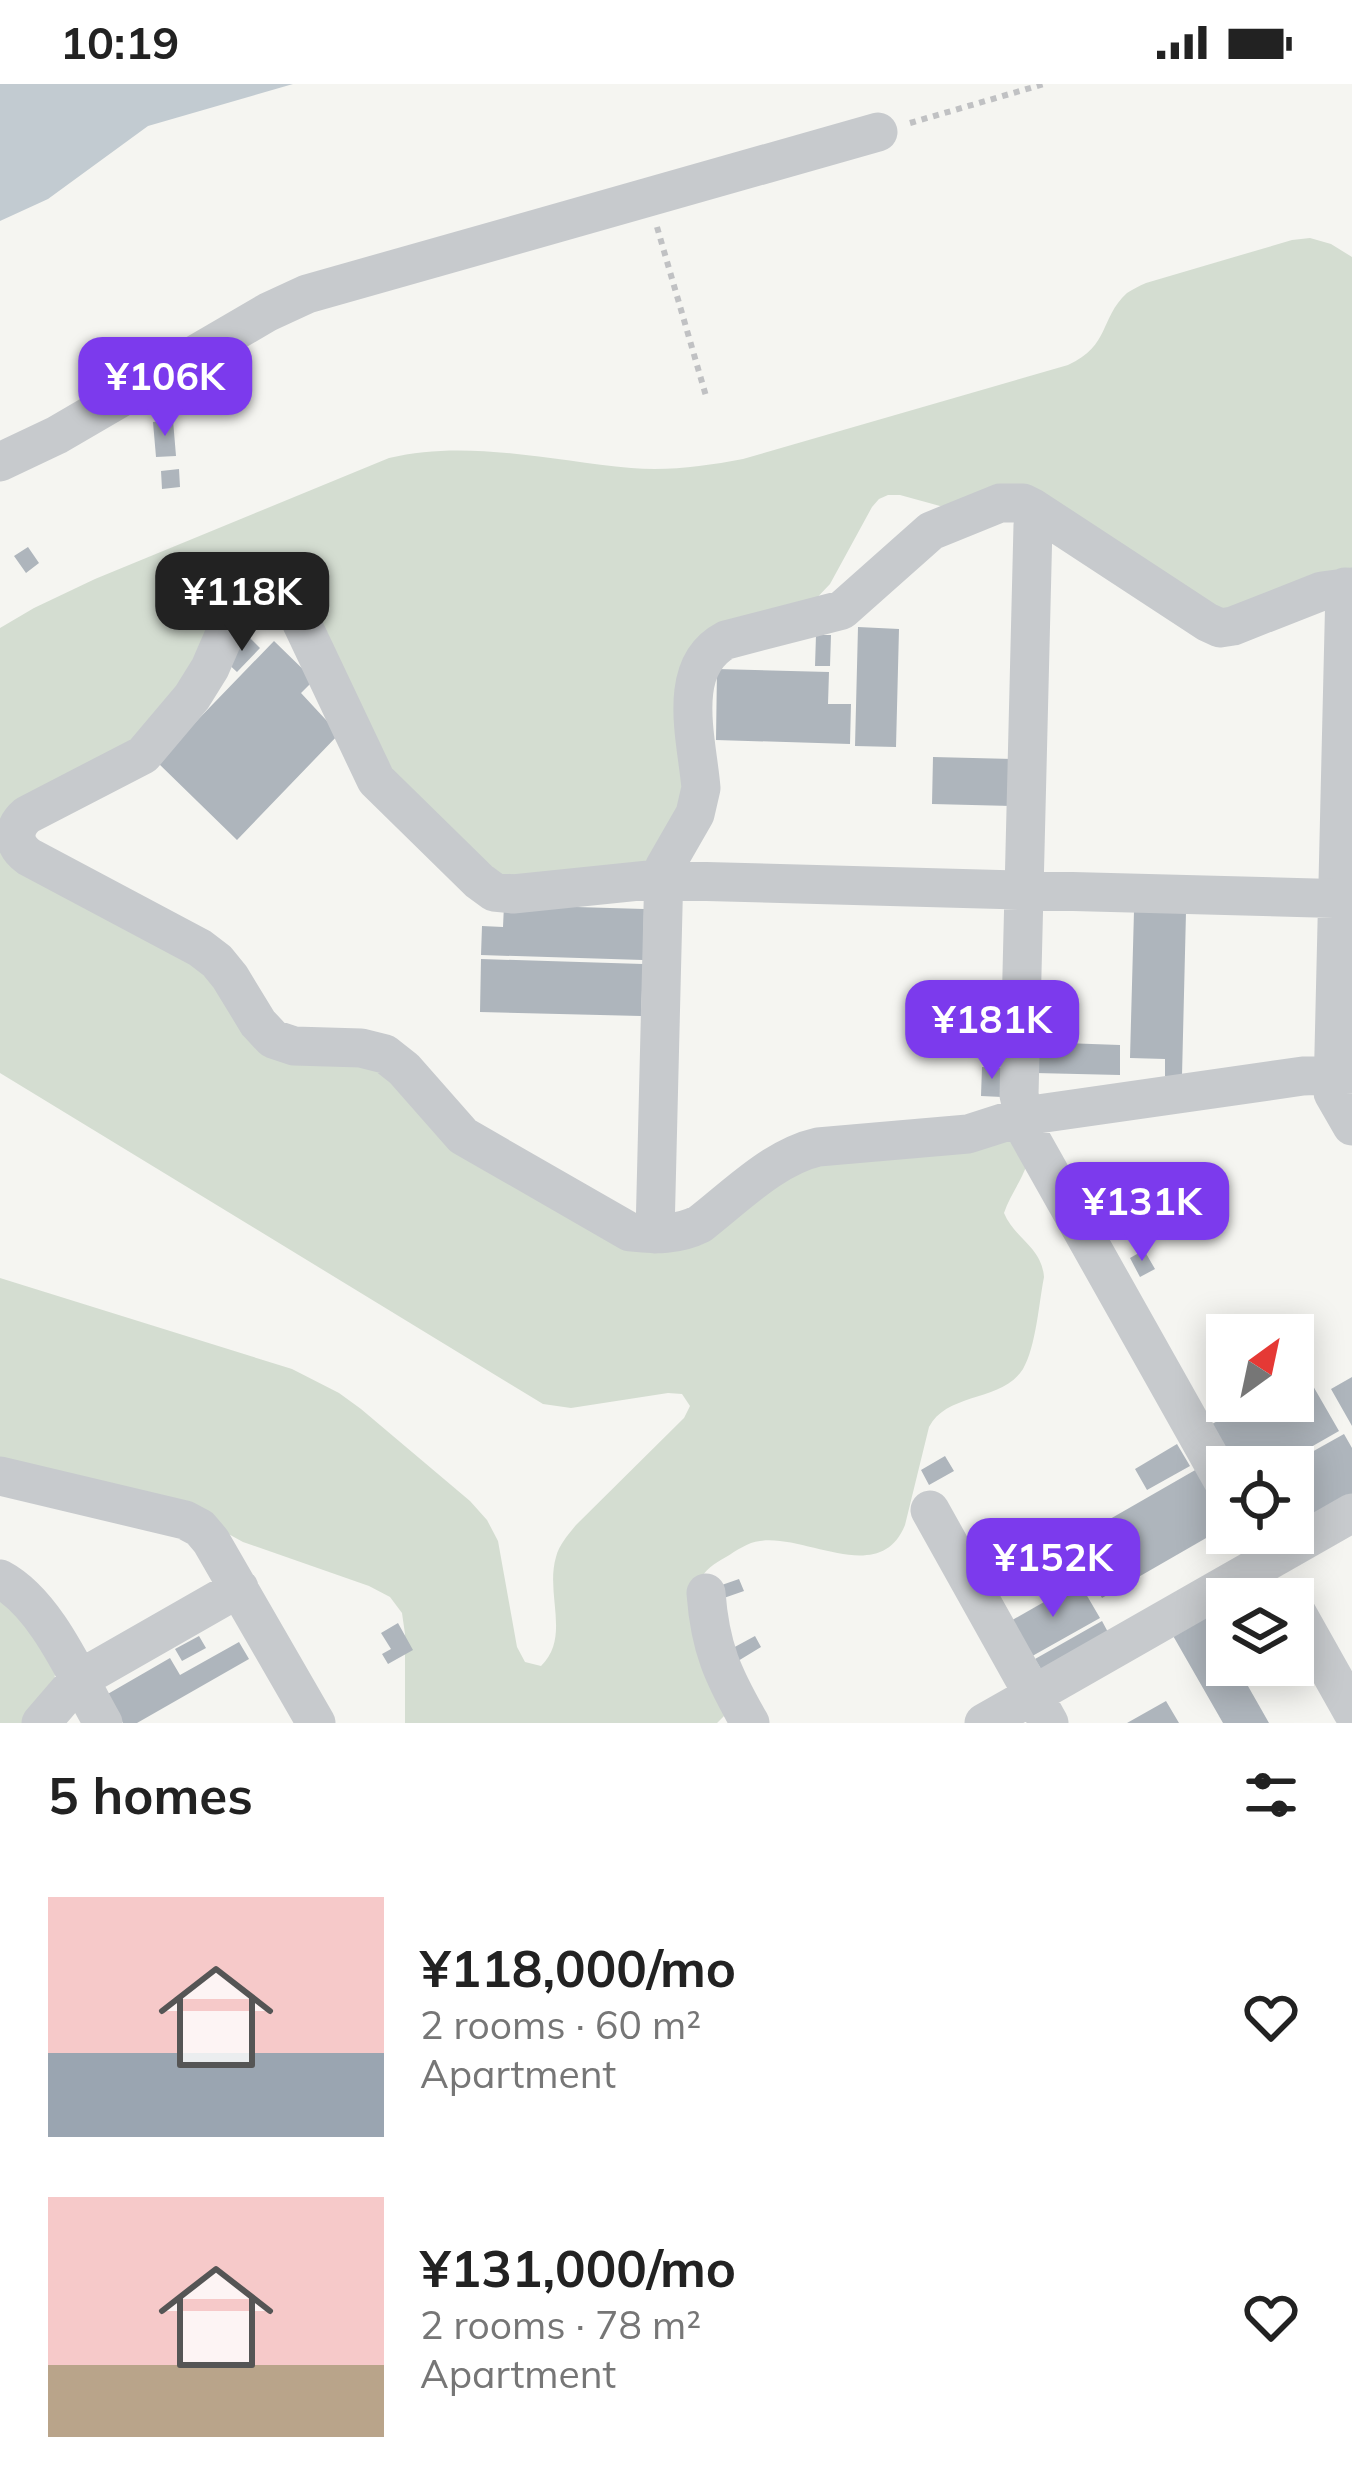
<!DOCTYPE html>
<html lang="en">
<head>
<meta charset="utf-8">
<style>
	:root { --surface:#fff; --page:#f2f2f2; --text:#222; --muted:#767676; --accent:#7c3aed }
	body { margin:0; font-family:Mulish,sans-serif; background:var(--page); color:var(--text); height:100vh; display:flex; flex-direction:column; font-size:45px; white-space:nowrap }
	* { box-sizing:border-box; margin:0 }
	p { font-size:39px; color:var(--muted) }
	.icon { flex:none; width:66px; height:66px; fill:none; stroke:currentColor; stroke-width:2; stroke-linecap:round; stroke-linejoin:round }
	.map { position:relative; height:1639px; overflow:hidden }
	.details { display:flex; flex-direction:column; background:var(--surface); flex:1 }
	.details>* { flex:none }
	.needle { width:78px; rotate:33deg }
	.tools { position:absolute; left:1206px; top:1230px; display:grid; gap:24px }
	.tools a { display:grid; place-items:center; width:108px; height:108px; border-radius:0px; background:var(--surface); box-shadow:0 6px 30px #0003; font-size:60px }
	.price { position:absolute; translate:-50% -102px; padding:0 27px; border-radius:24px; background:var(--accent); color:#fff; font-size:39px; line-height:78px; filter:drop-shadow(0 3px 6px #0008) }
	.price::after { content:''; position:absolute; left:50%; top:72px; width:36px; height:27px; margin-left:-18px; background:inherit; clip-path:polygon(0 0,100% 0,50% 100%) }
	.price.selected { background:#222; color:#fff }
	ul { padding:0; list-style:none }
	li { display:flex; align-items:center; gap:36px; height:300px; padding:0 48px }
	li span { display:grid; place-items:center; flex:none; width:336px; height:240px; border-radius:0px; color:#555 }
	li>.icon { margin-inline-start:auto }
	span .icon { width:144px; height:144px; fill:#fffc; stroke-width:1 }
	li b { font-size:51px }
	h2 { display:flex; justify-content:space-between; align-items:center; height:144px; padding:0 48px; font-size:51px }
	.status { display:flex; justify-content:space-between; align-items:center; height:84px; padding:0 60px; background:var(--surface); direction:ltr }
	.status svg { height:33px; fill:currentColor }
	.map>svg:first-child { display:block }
	.green { fill:#d4ddd1 }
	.water { fill:#c2cbd1 }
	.building { fill:#aeb5bc }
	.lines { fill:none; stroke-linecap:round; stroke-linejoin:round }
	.path { stroke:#c0c1c3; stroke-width:6; stroke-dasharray:6 6; stroke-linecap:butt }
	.minor { stroke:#c7cacd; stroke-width:39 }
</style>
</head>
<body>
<div class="status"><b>10:19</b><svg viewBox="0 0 49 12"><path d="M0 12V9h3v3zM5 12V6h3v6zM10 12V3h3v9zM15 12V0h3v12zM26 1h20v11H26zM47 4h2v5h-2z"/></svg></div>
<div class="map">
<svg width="1352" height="1639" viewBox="0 0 1352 1639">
	<rect width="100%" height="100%" fill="#f5f5f1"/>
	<!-- green -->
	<path class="green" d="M1310,154l21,6 21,13v321l-121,39 -194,-116 -97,5 -40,-11h-12l-9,4 -7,8 -42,77 -19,20 -89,28 -30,156 -26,58 -26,21 -127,18 -119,-99 -118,-198 -129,150 -141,92 190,126 55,73 108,28 269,184 160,-73 222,-31 17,27c-6,18 -17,31 -23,49 10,25 38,34 40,64 -5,25 -8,70 -21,92 -21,33 -76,23 -94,58l-24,98c-25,62 -99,9 -145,16 -12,1 -24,10 -34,16 -12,7 -21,12 -27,25l25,134 -7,7h-312v-89l-3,-21 -12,-16 -21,-11 -126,-44 -20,-11 -223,-67v-186l292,91 47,24 22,16 109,92 17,19 11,21 19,106 8,15 16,4c30,-29 4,-72 15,-109 3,-12 12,-22 20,-32l108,-107 6,-12 -8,-12 -14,-1 -97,15 -28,-4 -543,-331v-445l34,-20 61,-29 294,-121c79,-19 162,3 242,10 39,3 75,-2 112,-9l325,-94c43,-20 31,-46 59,-72 6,-4 12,-7 19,-10l146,-43z
		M0,1511l19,14 36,65 -2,16 -25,33h-28z"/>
	<!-- water -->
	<path class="water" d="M0,0h293l-145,42 -100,73 -48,22z"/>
	<!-- building -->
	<path class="building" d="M173,336l3,36 -20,1 -3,-35z
		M179,385l1,18 -18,2 -1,-18z
		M28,463l11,16 -13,10 -12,-17z
		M858,543l41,2 -3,118 -41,-1z
		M247,551l13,13 -23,24 -13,-12z
		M816,551h15l-1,31h-15z
		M274,557l40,39 -13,13 38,41 -102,106 -80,-78z
		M717,585l112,3 -1,32h23l-1,40 -134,-4z
		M933,673l80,2 -1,47 -80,-2z
		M504,821l140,4 -1,51 -162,-5 1,-29 21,1z
		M1134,827l52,1 -4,164h-17v-17l-35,-1z
		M481,875l162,5 -2,52 -161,-4z
		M1036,958l84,3v30l-85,-2z
		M982,983l20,1v29l-21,-1z
		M1144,1166l11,19 -15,8 -10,-19z
		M1305,1288l34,59 -63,36h-47l-22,-40 45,-26h41v-23z
		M1352,1293v49l-21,-37z
		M1344,1350l8,14v50l-59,33v-64h-8z
		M1177,1360l13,22 -43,24 -12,-21z
		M945,1372l9,15 -25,14 -8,-15z
		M1197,1385l30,57 -125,72 -32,-56z
		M739,1495l5,12 -23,8 -5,-12z
		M1079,1498l21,36 -73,41 -20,-36z
		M1207,1530l20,35v16h9l33,58h-46l-51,-89z
		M1102,1537l8,15 -66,38 -9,-15z
		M398,1539l15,27 -25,14 -6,-10 9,-5 -10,-16z
		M199,1552l7,12 -24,13 -7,-12z
		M755,1552l6,11 -23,14 -7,-12z
		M239,1558l10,17 -112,64h-14l-17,-28 64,-37 10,17z
		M1244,1581h48l-36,20z
		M1166,1617l13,22h-52z"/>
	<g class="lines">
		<!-- path -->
		<path class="path" d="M910,39l134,-39
			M657,143l49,169"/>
		<!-- minor -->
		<path class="minor" d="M0,378l57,-27 211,-123 39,-18 571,-162
			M1040,429l-7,12 -14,570 9,39 199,354
			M1345,503l-12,506 19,33
			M1352,815l-703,-19 -136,14 -19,-2 -15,-11 -103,-101 -80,-169 -9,-9 -12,-4 -13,2 -23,16 -16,22 -13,30 -18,29 -49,58 -116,60c-15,13 -15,30 2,42l171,91 17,13 13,16 28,46 15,16 21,7 67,2 24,6 19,15 59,67 167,96c25,3 48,3 70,-8 36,-28 74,-67 118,-77l150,-13 56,-18 279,-40 49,-2
			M655,1150l9,-366 31,-54 6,-26c-4,-48 -26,-121 25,-148l116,-30 89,-79 69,-28h23l10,5 174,114 13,6 13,-2 89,-35 30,-4
			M0,1392l185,44 15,8 11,13 105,182
			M930,1426l119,213
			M0,1495c47,25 77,99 103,144
			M706,1509c4,55 17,83 44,130
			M1293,1522l59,105
			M41,1639l37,-43 161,-92
			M984,1639l368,-210"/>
	</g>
</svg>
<div class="tools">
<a><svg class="needle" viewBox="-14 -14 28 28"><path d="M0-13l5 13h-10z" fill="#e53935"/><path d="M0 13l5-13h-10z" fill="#767676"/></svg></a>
<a><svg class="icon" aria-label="locate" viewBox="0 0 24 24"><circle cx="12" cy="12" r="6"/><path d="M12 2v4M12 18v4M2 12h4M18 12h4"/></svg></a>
<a><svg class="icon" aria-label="layers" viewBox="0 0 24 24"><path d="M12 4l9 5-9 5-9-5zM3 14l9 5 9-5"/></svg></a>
</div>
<b class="price" style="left:165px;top:355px">¥106K</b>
<b class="price selected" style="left:242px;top:570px">¥118K</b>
<b class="price" style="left:992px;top:998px">¥181K</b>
<b class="price" style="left:1142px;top:1180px">¥131K</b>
<b class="price" style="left:1053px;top:1536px">¥152K</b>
</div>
<section class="details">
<h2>5 homes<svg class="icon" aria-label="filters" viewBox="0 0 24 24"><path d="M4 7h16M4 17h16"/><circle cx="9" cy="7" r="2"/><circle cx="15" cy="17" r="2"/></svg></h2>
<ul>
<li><span style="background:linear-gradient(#f6c9c9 65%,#9aa5b1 0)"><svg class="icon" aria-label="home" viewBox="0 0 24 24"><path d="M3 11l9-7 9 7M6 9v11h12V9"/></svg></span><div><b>¥118,000/mo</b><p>2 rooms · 60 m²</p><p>Apartment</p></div><svg class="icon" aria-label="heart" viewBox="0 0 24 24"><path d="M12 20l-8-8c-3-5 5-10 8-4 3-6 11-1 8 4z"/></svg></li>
<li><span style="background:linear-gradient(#f6c9c9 70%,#b9a48a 0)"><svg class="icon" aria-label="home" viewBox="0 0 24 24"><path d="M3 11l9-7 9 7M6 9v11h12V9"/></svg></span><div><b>¥131,000/mo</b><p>2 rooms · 78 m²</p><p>Apartment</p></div><svg class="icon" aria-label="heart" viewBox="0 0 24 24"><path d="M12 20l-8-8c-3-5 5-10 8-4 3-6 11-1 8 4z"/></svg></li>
</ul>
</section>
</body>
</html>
